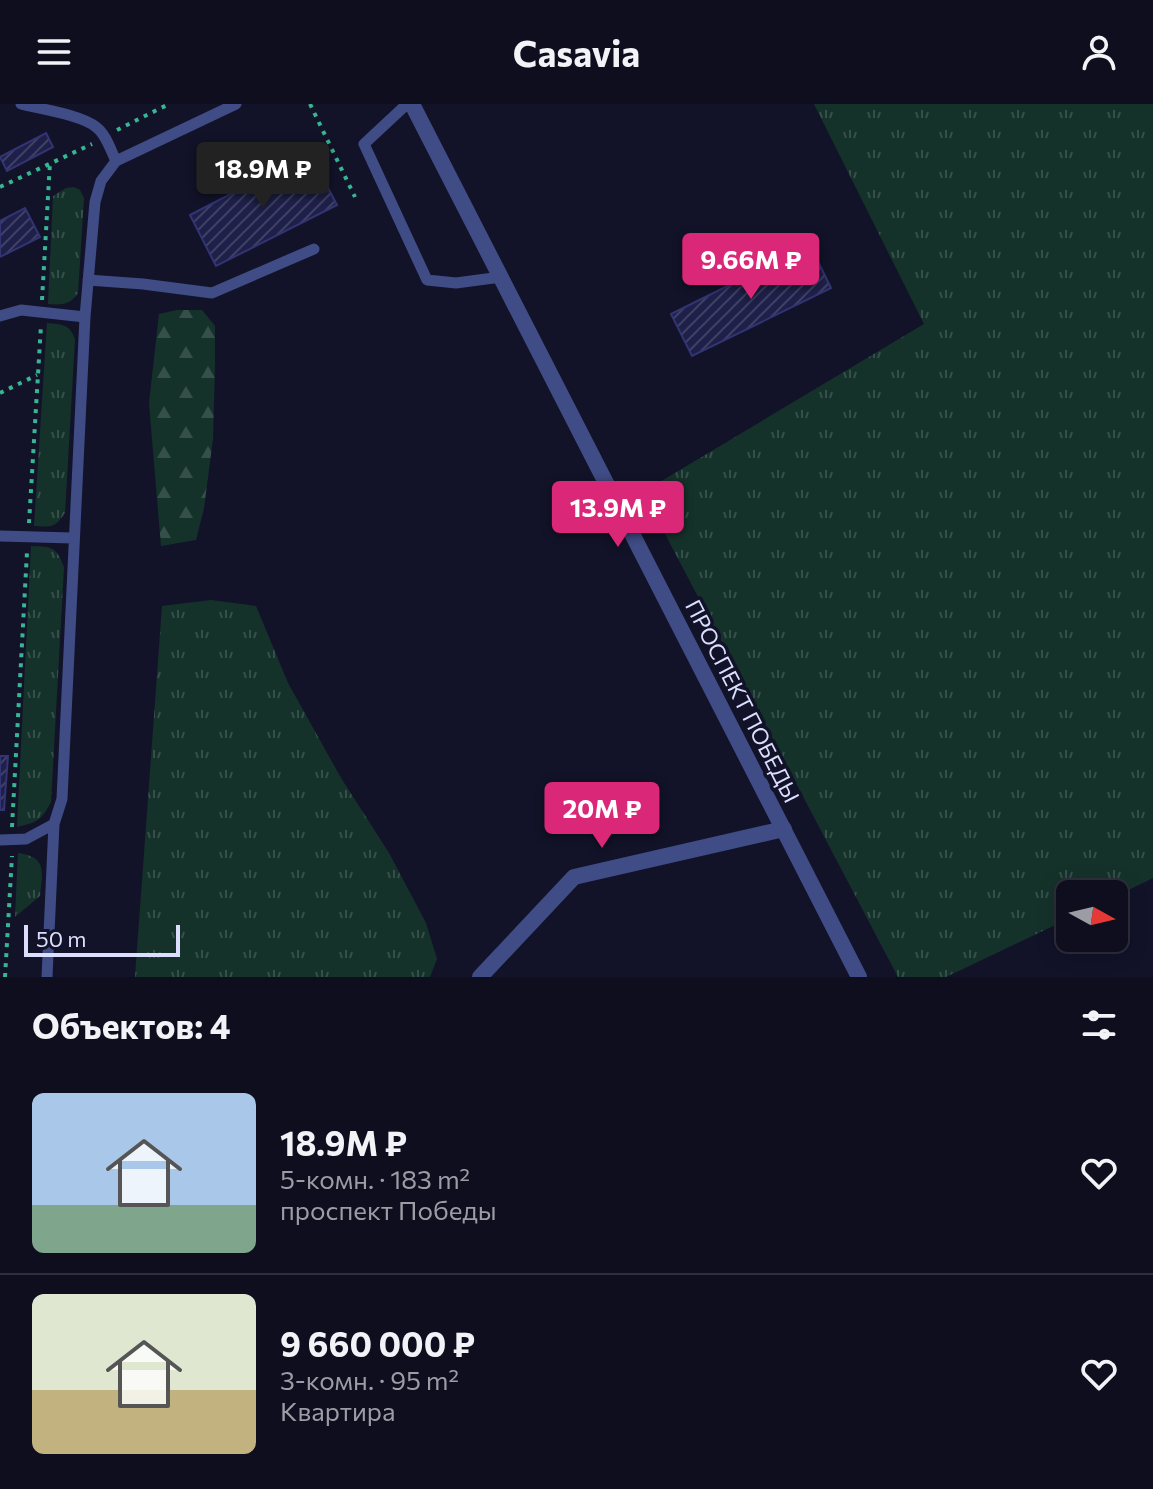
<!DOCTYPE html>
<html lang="ru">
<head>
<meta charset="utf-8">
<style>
	:root { --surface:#0e0e1f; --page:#171728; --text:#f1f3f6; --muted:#9b9ca4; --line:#2e2e3d; --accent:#db2777 }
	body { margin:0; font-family:Commissioner,sans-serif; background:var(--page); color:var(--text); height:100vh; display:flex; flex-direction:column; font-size:30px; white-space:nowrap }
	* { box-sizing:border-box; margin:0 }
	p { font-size:26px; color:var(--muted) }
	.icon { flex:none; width:44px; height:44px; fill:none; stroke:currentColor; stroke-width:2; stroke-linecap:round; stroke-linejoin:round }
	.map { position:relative; height:873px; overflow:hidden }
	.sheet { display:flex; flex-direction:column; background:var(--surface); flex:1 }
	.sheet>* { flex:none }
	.needle { width:52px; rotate:98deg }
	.controls { position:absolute; left:1056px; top:776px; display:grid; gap:16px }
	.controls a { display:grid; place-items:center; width:72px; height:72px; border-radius:12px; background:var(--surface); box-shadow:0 4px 20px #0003,0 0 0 2px var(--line); font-size:40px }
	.scale { position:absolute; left:24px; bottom:20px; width:156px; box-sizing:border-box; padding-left:8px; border:4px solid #dbdffd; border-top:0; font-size:22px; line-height:28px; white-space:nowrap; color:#dbdffd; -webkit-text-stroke:6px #121329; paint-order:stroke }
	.price { position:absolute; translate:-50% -68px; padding:0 18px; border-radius:8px; background:var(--accent); color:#fff; font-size:26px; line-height:52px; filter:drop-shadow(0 2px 4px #0008) }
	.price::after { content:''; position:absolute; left:50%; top:48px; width:24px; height:18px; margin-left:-12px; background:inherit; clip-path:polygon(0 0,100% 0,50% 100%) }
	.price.current { background:#222; color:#fff }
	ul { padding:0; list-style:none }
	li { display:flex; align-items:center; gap:24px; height:200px; padding:0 32px }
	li+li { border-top:2px solid var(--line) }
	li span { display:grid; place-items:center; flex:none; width:224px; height:160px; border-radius:12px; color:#555 }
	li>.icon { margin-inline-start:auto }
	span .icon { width:96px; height:96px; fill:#fffc; stroke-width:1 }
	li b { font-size:34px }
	h2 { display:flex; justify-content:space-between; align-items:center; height:96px; padding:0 32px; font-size:34px }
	header { display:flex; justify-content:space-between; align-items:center; height:104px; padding:0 32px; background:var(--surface); font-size:36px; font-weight:700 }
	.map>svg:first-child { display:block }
	.grass { fill:url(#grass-tufts) }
	.forest { fill:url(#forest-firs) }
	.building { fill:url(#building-hatch); stroke:#323474; stroke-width:2 }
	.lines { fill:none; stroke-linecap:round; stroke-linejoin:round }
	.path { stroke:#36b691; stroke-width:4; stroke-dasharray:4 6; stroke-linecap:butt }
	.service { stroke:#3f4c85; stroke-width:11 }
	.minor { stroke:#3f4c85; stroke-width:16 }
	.tertiary { stroke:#3f4c85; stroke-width:16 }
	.labels { text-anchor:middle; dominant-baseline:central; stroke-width:7; stroke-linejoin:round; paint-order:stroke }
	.street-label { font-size:22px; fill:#dbdffd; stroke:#121329 }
</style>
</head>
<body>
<header><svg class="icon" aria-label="menu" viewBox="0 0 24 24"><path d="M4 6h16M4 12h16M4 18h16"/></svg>Casavia<svg class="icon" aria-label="person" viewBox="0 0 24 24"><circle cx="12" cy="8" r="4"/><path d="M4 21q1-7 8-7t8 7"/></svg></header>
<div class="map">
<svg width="1153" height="873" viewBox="0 0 1153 873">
	<defs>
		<pattern id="grass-tufts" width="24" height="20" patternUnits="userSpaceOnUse" patternTransform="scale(2)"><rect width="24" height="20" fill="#15322a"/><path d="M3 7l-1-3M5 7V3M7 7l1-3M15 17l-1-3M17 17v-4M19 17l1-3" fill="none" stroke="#364f4a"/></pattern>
		<pattern id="forest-firs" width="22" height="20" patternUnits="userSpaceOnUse" patternTransform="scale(2)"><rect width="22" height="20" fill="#15322a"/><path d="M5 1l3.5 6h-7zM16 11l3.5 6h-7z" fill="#364f4a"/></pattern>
		<pattern id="building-hatch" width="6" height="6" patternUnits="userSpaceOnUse" patternTransform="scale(2)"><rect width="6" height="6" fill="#1e2049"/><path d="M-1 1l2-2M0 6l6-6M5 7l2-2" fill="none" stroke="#3e4064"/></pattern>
	</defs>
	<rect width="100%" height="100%" fill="#121329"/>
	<!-- grass -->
	<path class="grass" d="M814,0h339v774l-39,19v-3h-44v24l-124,59h-48l-255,-485 281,-168z
		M74,83l6,3 4,8 -6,95c-8,12 -16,12 -30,11l5,-108 13,-8z
		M47,219c15,2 22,0 28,16l-10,174c-10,15 -14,14 -31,13z
		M31,442c21,1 25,0 33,21l-13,235c-10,19 -14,20 -34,25z
		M211,496l45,6 32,77 53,95 48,75 37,70 11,36 -7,18h-295l27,-371z
		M18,749c30,4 24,20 22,43l-25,21z"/>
	<!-- forest -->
	<path class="forest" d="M177,206h25l13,16v37l-2,76 -9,69 -8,32 -35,6 -12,-143 10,-89z"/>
	<!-- building -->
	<path class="building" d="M46,29l7,14 -46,24 -7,-14z
		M310,49l27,52 -121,61 -26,-51z
		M25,104l15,29 -40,20v-36z
		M810,141l21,43 -139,68 -21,-42z
		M0,652h8l-4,54h-4z"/>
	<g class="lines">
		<!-- path -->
		<path class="path" d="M310,0l45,93
			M117,26l52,-26
			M0,83l92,-43
			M42,196l8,-138
			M0,289l37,-18
			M29,419l12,-198
			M12,723l15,-275
			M5,873l7,-121"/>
		<!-- service -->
		<path class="service" d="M21,0c19,5 61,11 75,23 10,7 15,24 20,34
			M407,0l-43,40 63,136 29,3 45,-6
			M88,176l55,4 69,9 102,-44
			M0,212l21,-6 64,7
			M0,432l73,2
			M0,736l26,-1 28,-15 8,-25 23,-482 10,-115 6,-21 15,-20 120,-57
			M47,873l7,-153"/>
		<!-- minor -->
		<path class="minor" d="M480,873l94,-100 210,-48"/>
		<!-- tertiary -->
		<path class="tertiary" d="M412,0l447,873"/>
	</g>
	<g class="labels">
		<!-- street labels -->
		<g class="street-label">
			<text transform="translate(743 597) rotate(63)">ПРОСПЕКТ ПОБЕДЫ</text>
		</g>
	</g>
</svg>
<div class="controls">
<a><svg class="needle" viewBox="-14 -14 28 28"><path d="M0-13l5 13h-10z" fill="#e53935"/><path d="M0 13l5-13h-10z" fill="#9b9ca4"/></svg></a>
</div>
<div class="scale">50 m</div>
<b class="price current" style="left:263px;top:106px">18.9M ₽</b>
<b class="price" style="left:751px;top:197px">9.66M ₽</b>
<b class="price" style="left:618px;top:445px">13.9M ₽</b>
<b class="price" style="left:602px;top:746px">20M ₽</b>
</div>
<section class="sheet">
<h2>Объектов: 4<svg class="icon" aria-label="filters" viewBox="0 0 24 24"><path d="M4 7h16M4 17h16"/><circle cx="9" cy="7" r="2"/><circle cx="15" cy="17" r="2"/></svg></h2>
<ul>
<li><span style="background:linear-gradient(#a9c7e8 70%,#7fa58c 0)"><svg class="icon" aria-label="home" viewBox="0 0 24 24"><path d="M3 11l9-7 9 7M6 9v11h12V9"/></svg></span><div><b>18.9M ₽</b><p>5-комн. · 183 m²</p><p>проспект Победы</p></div><svg class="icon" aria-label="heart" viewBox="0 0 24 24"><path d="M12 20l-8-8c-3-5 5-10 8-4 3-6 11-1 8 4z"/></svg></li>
<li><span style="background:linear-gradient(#dfe7d0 60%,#c2b280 0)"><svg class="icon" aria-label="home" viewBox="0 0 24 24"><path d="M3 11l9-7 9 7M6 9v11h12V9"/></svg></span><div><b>9 660 000 ₽</b><p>3-комн. · 95 m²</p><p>Квартира</p></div><svg class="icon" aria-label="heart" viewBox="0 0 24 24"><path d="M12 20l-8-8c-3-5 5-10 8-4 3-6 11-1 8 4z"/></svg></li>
</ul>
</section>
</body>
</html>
